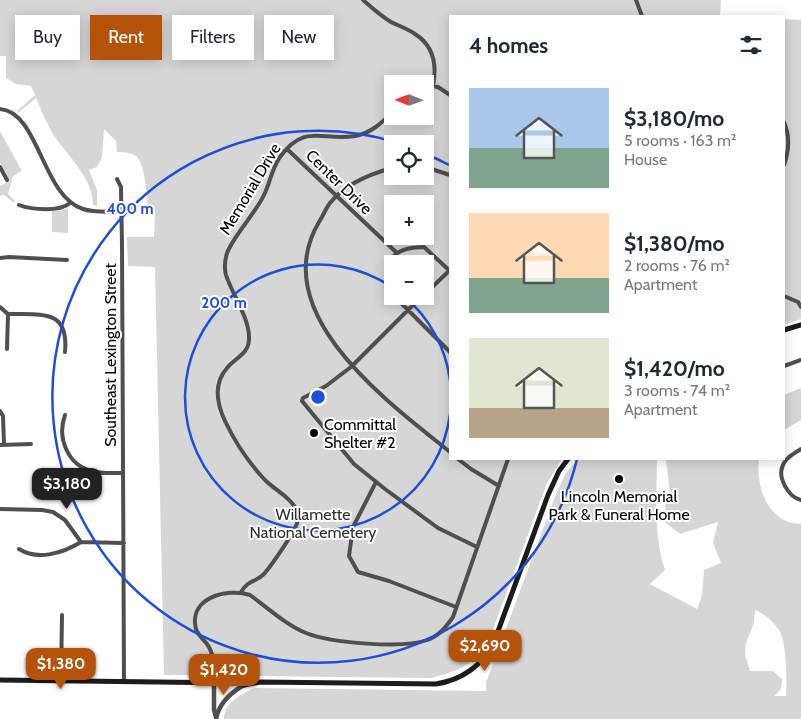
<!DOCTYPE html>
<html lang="en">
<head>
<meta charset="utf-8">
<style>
	:root { --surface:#fff; --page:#f2f2f3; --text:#1f2937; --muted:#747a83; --accent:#b45309 }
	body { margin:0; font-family:Cabin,sans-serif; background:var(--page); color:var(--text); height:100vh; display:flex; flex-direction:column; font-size:19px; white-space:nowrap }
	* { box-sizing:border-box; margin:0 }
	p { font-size:16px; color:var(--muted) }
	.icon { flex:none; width:28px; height:28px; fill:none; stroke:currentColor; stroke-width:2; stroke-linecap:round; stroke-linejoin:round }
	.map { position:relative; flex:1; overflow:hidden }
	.drawer { position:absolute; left:449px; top:15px; width:336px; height:445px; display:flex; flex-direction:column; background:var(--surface); border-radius:0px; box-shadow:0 2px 12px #0003 }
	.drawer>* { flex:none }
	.banner { position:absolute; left:15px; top:15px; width:359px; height:45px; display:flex; gap:10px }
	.needle { width:32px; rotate:271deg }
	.controls { position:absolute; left:384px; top:75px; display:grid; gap:10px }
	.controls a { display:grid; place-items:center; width:50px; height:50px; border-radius:0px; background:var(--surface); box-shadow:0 2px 12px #0003; font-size:25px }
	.price { position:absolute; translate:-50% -42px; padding:0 11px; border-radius:10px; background:var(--accent); color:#fff; font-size:16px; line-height:32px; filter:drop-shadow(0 1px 2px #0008) }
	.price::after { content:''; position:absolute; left:50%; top:30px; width:15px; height:11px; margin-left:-8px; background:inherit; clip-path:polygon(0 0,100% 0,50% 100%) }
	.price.on { background:#222; color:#fff }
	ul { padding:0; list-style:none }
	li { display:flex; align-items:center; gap:15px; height:125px; padding:0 20px }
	li span { display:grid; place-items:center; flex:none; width:140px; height:100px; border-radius:0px; color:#555 }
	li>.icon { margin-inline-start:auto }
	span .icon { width:60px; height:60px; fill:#fffc; stroke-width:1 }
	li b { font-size:21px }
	h2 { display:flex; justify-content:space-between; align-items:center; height:60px; padding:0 20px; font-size:21px }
	.chip { padding:0 18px; border-radius:0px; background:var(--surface); box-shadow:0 2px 12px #0003; font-size:18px; line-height:45px }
	.chip.on { background:var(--accent); color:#fff }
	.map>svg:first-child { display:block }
	.green { fill:#d6d6d6; fill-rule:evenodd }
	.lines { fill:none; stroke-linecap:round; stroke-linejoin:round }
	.minor { stroke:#4f4f4f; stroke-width:4 }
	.tertiary { stroke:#4f4f4f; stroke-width:4.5 }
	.secondary { stroke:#1c1c1c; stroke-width:5 }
	.ring { fill:none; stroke:#1d4ed8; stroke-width:2.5 }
	.poi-dot { fill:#000; stroke:#fff; stroke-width:2 }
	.labels { text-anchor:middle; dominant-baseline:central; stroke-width:4; stroke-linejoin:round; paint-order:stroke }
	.street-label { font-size:16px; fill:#000; stroke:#fff }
	.poi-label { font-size:16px; fill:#000; stroke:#fff; text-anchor:start }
	.park-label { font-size:16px; fill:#2d2d2d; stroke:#fff }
	.centre { fill:#1d4ed8; stroke:#fff; stroke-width:2.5 }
	.ring-label { font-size:15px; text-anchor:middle; font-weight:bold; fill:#1d4ed8; stroke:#fff; stroke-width:4; stroke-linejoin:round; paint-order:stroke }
</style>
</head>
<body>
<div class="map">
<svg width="801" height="719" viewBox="0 0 801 719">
	<rect width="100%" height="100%" fill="#fff"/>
	<!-- green -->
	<path class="green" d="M0,0h721l-1,16h-270v443h112l-15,24 -59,160c-19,25 -28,27 -57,35l-267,-3 -9,-408 -27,-1 -1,-29h27l1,-24h-7c0,-11 -3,-51 -12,-57 -5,-4 -13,-4 -19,-4l-1,-11 -12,-12 -2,29 -5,9 -8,3 8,20v16l-4,-1c0,-26 -23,-47 -38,-68 -8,-12 -13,-26 -19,-39l-17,14 -2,-1 18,-16 -4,-9 -15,-2 -10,-6v-22h-6zM392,84h33v32h-33zM392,144h33v32h-33zM392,204h33v32h-33zM392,264h33v32h-33z
		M784,19l17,1v299l-17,6z
		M0,131l22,40 -9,5 -5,18 7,7 -1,2 -10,-8 -4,1v-10l6,-3 2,-6 -8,-14z
		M68,208v25l-16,-1v-21h8z
		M801,388v32l-17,10v-35z
		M578,459h79c0,37 -4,75 8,111l-15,14 47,25 5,-13 2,-26 17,-7 -8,-20 5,-21 -38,12 -14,-11 -1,-22 5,-6 -4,-36h93c-3,28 8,64 42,65v195h-577c0,-16 17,-25 30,-31l232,3v-8l70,-189 10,-21zM755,610c10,4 18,11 24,20 8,13 8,50 7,66h-12l7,-7 1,-10 -9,-8h-23l-5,-16 1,-12 8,-20z"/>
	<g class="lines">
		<!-- minor -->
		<path class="minor" d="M363,0c9,8 18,16 28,22 8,4 17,7 24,12 19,12 22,32 18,52
			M636,0l6,16
			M425,85l13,2 12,8
			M0,109c39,3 42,87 83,100 11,4 26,2 38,3
			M784,122c6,14 5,29 0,43
			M287,149l110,104
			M0,167l7,13
			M425,167l25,8
			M392,168c-22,6 -47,16 -62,35 -4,5 -7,13 -11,19 -54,91 70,181 131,230
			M117,179l4,8 1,58 2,436
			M19,205c13,5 41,7 51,-2
			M0,258l9,-1 58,3
			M425,294l25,-24
			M392,295c-13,-31 -1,-48 32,-48l26,24
			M394,296l56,56
			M422,296l-71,71 -25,19 -23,12 -1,3 52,63 31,25 53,39 39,19
			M784,296l14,6 3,5
			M0,307l8,7c33,1 61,-6 57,38
			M7,349l1,-35
			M784,366l17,-6
			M0,411l3,5 1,28
			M65,415c-8,22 2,50 27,56 10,3 21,2 31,2
			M0,445l31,-1
			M801,449c-6,4 -15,8 -18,16 -6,12 5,32 18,35
			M458,459l13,10 28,17
			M376,482l-23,45 -4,29 9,16 31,9 67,26
			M0,509l42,1 11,2 12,8 16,22 43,1
			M19,549c19,12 44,4 62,-7
			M241,592c8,-13 14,-9 23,-18 7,-8 33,-45 34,-54 0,-7 -2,-13 -7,-18 -7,-8 -18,-14 -26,-22 -16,-17 -30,-38 -40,-59 -8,-17 -12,-37 2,-53 8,-10 22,-14 22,-29 1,-20 -17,-45 -23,-64 -2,-7 -1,-15 1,-22 7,-18 28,-39 37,-58 6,-12 8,-27 16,-38 25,-35 43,-15 75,-21 16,-3 27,-13 37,-24
			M61,680l1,-65
			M214,682c0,-13 1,-27 -7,-38 -4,-5 -9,-9 -11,-15 -8,-32 32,-41 54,-34 18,13 36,30 56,38 25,10 97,16 121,7 12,-4 19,-13 26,-23l55,-158"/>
		<!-- tertiary -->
		<path class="tertiary" d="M214,682v28l2,7
			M216,719c3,-16 14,-26 28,-34"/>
		<!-- secondary -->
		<path class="secondary" d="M784,330l17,-5
			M0,680l236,3
			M244,685l16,-3 176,2c26,-4 47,-19 58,-42l54,-147 11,-24 9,-12"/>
	</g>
	<!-- distance rings -->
	<g class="ring">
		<path d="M450 414A133 133 0 1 1 392 287M405 297A133 133 0 0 1 450 380"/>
		<path d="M577 459A266 266 0 1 1 398 143M426 154A266 266 0 0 1 449 165"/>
	</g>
	<!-- markers -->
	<g class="poi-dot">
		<circle cx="314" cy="433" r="5"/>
		<circle cx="619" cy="479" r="5"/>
	</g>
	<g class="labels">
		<!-- street labels -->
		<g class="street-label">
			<text transform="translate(339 182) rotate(44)">Center Drive</text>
			<text transform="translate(250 189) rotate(-59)">Memorial Drive</text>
			<text transform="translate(110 355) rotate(-90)">Southeast Lexington Street</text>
		</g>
		<!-- poi labels -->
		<g class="poi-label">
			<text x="324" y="424">Committal<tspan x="324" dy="18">Shelter #2</tspan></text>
			<text x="619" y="496" text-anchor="middle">Lincoln Memorial<tspan x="619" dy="18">Park &amp; Funeral Home</tspan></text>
		</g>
		<!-- park labels -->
		<g class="park-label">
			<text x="313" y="514">Willamette<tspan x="313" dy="18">National Cemetery</tspan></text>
		</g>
	</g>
	<circle cx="318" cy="397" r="8" class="centre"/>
	<g class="ring-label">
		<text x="130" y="214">400 m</text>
		<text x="224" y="308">200 m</text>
	</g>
</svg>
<div class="controls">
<a><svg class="needle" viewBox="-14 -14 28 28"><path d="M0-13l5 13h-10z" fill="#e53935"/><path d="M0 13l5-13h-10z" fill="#747a83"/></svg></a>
<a><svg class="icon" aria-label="locate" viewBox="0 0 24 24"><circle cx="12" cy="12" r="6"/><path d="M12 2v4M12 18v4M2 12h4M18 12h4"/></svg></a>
<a>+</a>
<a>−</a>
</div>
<b class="price on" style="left:67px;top:510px">$3,180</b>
<b class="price" style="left:485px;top:672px">$2,690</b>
<b class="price" style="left:61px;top:690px">$1,380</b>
<b class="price" style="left:224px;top:696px">$1,420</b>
<div class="banner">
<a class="chip">Buy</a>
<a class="chip on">Rent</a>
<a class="chip">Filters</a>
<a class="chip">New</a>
</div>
<section class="drawer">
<h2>4 homes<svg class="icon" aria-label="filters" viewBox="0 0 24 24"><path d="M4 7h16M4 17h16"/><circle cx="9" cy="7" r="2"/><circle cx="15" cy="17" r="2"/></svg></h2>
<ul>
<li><span style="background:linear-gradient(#a9c7e8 60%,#7fa58c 0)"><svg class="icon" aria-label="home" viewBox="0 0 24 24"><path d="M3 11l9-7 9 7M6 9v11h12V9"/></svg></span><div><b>$3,180/mo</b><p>5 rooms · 163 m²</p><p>House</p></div></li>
<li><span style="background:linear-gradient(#ffd9b3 65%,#7fa58c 0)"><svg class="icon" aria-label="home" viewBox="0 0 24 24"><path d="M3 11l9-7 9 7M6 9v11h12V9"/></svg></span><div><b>$1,380/mo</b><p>2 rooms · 76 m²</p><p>Apartment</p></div></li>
<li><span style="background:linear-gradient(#dfe7d0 70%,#b9a48a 0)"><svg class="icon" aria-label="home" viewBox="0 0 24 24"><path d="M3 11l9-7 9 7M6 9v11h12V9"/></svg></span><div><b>$1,420/mo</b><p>3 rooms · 74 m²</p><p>Apartment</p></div></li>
</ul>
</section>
</div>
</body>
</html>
